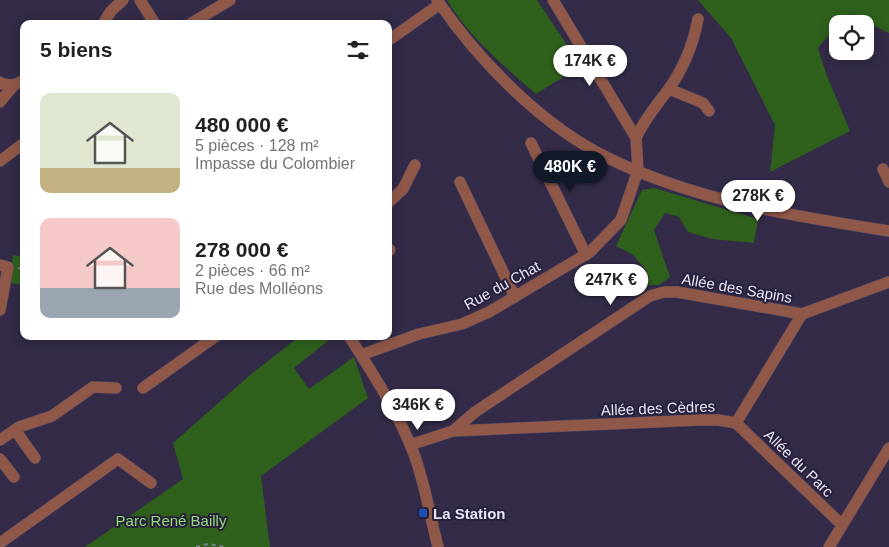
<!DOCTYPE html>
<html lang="fr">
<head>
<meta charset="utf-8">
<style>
	:root { --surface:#fff; --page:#f2f2f2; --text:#202124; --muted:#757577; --accent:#111827 }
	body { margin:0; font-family:Helvetica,sans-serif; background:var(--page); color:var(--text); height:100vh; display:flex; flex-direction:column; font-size:19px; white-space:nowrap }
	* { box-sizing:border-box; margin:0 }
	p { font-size:16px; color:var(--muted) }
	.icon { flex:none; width:28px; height:28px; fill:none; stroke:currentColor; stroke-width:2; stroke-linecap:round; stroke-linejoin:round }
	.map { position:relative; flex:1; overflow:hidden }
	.drawer { position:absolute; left:20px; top:20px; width:372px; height:320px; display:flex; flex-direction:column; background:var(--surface); border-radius:10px; box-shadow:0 2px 12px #0003 }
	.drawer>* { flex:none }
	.controls { position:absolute; left:829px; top:15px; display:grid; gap:10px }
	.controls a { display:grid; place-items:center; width:45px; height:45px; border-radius:10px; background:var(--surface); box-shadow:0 2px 12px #0003; font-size:25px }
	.price { position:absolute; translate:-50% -42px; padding:0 11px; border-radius:18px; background:#fff; color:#222; font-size:16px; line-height:32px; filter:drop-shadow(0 1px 2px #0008) }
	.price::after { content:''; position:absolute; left:50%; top:30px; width:15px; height:11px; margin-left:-8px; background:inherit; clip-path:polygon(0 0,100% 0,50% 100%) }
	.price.on { background:var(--accent); color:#fff }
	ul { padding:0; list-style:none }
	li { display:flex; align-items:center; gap:15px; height:125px; padding:0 20px }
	li span { display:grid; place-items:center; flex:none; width:140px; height:100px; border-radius:10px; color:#555 }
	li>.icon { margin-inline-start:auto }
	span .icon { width:60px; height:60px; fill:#fffc; stroke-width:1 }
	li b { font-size:21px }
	h2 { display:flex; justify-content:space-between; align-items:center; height:60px; padding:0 20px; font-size:21px }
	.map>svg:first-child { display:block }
	.green { fill:#2f611c }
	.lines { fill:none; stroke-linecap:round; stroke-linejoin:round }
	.minor-casing { stroke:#504863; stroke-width:12 }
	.path { stroke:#827c93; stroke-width:2; stroke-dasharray:4 4; stroke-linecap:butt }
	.minor { stroke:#905848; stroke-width:11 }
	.transit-dot { fill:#1a4fb4; stroke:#29213c; stroke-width:2 }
	.labels { text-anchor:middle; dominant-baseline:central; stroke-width:4; stroke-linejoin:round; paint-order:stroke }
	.street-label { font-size:15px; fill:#e6e2f4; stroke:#29213c }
	.poi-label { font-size:15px; font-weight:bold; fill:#e6e2f4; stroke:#29213c; text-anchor:start }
	.park-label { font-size:15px; fill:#91d878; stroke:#29213c }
</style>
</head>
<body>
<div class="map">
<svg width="889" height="547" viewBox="0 0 889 547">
	<rect width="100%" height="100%" fill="#332b47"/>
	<!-- green -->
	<path class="green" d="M447,0h90l44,66 -45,28c-33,-29 -66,-56 -89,-94z
		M698,0h191v33l-40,-19 -11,10 -20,24 9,28 23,55 -80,41 5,-47 -44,-87z
		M654,188l104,31 -4,24 -42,-4 -24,-7 -9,-15 -14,-4 -11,17 16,47 -11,8h-16l4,-14 -15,-17 -16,-8 26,-56z
		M13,255l11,2v28l-15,-2z
		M300,336h34l-40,32 15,21 45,-32 14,41 -107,78 9,71h-185l98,-68 -10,-36 76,-67z"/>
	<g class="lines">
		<!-- minor casing -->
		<g class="minor-casing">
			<path id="minor" d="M140,0l15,24
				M437,0c42,61 104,125 171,158 88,43 185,58 281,73
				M103,24l8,-13 12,-11
				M190,24l40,-24
				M389,40l51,-36
				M0,82l2,2 12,1
				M669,89l34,14 6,8
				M0,102l14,-17 10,-5
				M636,138c8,-18 20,-32 32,-48 16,-22 25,-45 30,-71
				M531,143l55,112
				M0,161l24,-18
				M883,169l6,13
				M460,182l55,115
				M389,202l14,-13 12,-24
				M389,249l1,1
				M0,265l8,2 -8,43
				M349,336c24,38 49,76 65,118 11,30 16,62 24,93
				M361,355l58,-21 43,-10 27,-12 101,-60 31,-32 17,-50 -2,-32 -83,-138
				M143,388l73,-52
				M736,423l105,101
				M15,430l20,28
				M453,431l247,-11h18l18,3 66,-109
				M0,440l19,-13 33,-11 41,-29 23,1
				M410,445l43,-14 22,-19 175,-116 14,-4h13l125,22 87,-32
				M0,459l14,18
				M0,543l118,-84 33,24
				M829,547l60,-99"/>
		</g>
		<!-- path -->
		<path class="path" d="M18,268l6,2
			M196,547l12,-3 19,3"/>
		<!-- minor -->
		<use href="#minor" class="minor"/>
	</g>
	<!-- markers -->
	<rect class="transit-dot" x="418" y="508" width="10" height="10" rx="2.5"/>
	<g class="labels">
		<!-- street labels -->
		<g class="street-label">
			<text transform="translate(502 285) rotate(-29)">Rue du Chat</text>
			<text transform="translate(737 288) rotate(10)">Allée des Sapins</text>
			<text transform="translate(658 408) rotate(-2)">Allée des Cèdres</text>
			<text transform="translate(799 463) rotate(44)">Allée du Parc</text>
		</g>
		<!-- poi labels -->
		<g class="poi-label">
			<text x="433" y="513">La Station</text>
		</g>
		<!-- park labels -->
		<g class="park-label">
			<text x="171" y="520">Parc René Bailly</text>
		</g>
	</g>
</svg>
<div class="controls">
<a><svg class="icon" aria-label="locate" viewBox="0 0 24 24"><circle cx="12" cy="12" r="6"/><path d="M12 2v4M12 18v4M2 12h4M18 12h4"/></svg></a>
</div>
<b class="price" style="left:590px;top:87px">174K €</b>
<b class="price on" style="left:570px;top:193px">480K €</b>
<b class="price" style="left:758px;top:222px">278K €</b>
<b class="price" style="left:611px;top:306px">247K €</b>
<b class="price" style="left:418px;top:431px">346K €</b>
<section class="drawer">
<h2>5 biens<svg class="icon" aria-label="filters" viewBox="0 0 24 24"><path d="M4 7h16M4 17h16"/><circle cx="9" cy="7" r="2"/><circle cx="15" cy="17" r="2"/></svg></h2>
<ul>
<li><span style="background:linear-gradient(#dfe7d0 75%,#c2b280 0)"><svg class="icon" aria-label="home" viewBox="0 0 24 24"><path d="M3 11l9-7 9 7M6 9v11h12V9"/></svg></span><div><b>480 000 €</b><p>5 pièces · 128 m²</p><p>Impasse du Colombier</p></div></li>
<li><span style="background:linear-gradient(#f6c9c9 70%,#9aa5b1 0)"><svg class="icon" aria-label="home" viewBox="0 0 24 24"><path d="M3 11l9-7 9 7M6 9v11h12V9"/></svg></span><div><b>278 000 €</b><p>2 pièces · 66 m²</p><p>Rue des Molléons</p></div></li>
</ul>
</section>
</div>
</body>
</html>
